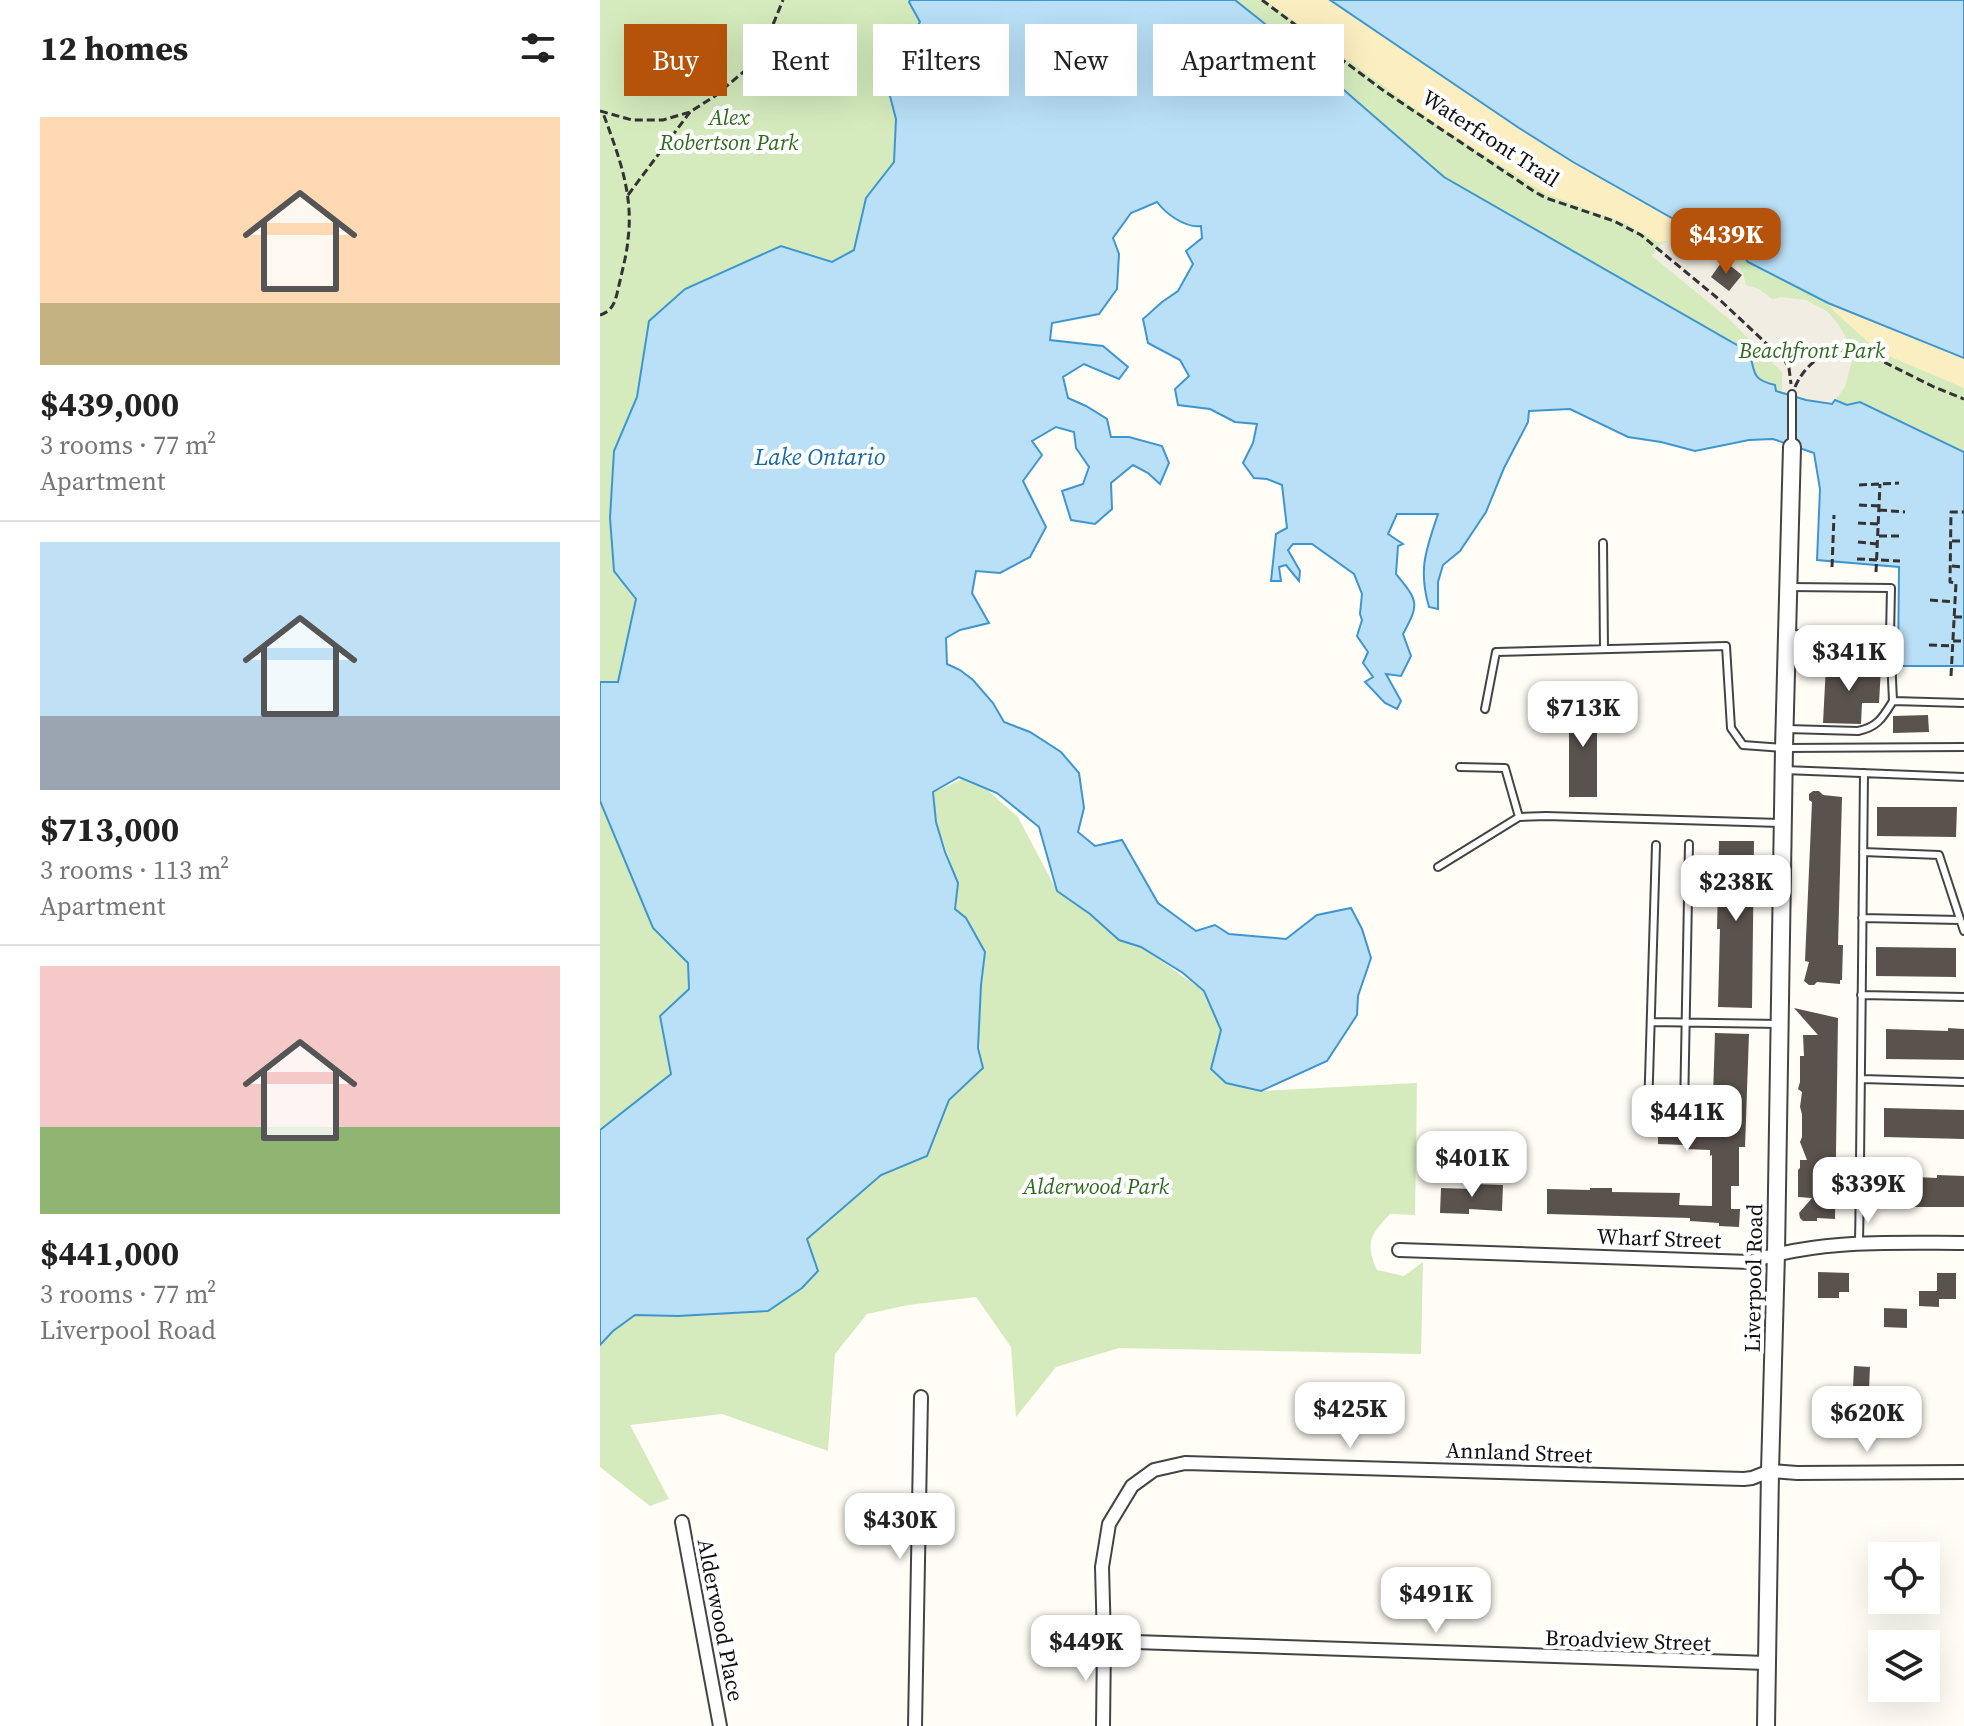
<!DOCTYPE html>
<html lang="en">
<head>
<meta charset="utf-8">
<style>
	:root { --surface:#fff; --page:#f2f2f2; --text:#222; --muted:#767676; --line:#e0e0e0; --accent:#b45309 }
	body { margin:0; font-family:"Source Serif 4",serif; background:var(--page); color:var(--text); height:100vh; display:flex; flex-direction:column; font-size:30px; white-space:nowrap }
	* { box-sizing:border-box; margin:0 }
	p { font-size:26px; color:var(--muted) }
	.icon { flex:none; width:44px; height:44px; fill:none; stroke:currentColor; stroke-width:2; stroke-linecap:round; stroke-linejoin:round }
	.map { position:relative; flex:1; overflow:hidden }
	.sheet { display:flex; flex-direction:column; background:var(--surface); width:600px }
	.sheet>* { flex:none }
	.banner { position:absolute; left:24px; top:24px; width:760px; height:72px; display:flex; gap:16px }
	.fabs { position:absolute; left:1268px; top:1542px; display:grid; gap:16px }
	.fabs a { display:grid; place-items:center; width:72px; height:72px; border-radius:0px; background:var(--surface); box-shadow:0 8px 32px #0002; font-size:40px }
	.price { position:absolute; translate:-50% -68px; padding:0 18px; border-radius:16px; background:#fff; color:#222; font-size:26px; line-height:52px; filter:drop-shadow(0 2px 4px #0008) }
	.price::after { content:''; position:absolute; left:50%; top:48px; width:24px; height:18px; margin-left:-12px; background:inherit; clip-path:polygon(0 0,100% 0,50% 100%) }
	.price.active { background:var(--accent); color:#fff }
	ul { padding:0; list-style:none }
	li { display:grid; align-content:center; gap:16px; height:424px; padding:0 40px }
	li+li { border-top:2px solid var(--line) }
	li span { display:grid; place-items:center; height:248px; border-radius:0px; color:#555 }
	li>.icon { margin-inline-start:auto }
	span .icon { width:144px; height:144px; fill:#fffc; stroke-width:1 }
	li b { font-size:34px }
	h2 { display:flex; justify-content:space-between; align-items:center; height:96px; padding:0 40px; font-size:34px }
	.tag { padding:0 28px; border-radius:0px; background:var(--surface); box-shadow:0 8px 32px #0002; font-size:28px; line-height:72px }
	.tag.active { background:var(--accent); color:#fff }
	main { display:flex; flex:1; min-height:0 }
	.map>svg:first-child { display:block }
	.green { fill:#d5ebbd }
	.sand { fill:#fbeec1 }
	.plaza { fill:#f1ede2 }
	.water { fill:#b9e0f7; stroke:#3f96cf; stroke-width:2 }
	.building { fill:#5a524d }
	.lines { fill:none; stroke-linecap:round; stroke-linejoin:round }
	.service-casing { stroke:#444; stroke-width:10 }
	.minor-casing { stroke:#444; stroke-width:16 }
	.tertiary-casing { stroke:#444; stroke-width:20 }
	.path { stroke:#333; stroke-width:3; stroke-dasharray:8 4; stroke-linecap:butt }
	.service { stroke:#fff; stroke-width:6 }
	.minor { stroke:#fff; stroke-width:12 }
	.tertiary { stroke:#fff; stroke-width:16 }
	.labels { text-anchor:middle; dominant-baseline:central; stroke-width:8; stroke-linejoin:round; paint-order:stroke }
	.park-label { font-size:22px; font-style:italic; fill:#2f6b1f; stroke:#fff }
	.street-label { font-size:22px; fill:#111; stroke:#fff }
	.water-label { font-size:24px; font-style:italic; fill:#1768a6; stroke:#fff }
</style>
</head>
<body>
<main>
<section class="sheet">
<h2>12 homes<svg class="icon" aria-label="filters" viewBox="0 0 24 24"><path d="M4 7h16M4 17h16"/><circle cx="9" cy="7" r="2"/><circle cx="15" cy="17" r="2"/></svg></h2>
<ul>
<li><span style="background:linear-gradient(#ffd9b3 75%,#c2b280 0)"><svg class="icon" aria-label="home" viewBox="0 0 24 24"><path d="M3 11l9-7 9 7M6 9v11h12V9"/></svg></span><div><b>$439,000</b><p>3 rooms · 77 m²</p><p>Apartment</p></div></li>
<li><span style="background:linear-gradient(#bfe0f5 70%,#9aa5b1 0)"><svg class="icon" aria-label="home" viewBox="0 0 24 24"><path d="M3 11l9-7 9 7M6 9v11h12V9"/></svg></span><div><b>$713,000</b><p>3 rooms · 113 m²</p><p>Apartment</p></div></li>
<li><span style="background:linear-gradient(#f6c9c9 65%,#8fb573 0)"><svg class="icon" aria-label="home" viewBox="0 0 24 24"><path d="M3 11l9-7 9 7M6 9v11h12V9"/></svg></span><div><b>$441,000</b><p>3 rooms · 77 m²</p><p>Liverpool Road</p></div></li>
</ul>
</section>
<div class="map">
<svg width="1364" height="1726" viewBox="0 0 1364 1726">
	<rect width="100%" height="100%" fill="#fffdf5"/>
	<!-- green -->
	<path class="green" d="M0,0h345l-48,230 -261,368 -9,41 47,249 43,165 -117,102z
		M635,0h95l189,128 54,34 120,68h8l21,5 11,8 15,19 56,29 73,33 87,34v94l-103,-50c-22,9 -64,-4 -85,-11l-1,-6c-26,-7 -19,-14 -27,-33l-304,-175 -145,-126z
		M363,779l21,8 34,30 39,74 33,23 29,26 22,7 63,44 17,39 -10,39 15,14 35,8 156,-8 -2,132 -25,-1c-20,21 -25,29 -13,56l27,6 19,-14 -2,92 -302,-6 -63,19 -40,50 -5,-70 -35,-50 -68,8 -41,9 -32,40 -7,97 -106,-37 -92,11 39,74 -19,7 -50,-39v-122l15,-15 19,-15 173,-76 74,-64 46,-19 22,-56 34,-32c-9,-37 -3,-78 2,-116l-31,-43 4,-26 -22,-61 -2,-30z"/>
	<!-- sand -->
	<path class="sand" d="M665,0h65l189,128 54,34 120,68 -23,11 -13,1 -30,-18 -81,-30 -110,-70z
		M1228,303l136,55v30l-85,-36 -44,-40z"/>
	<!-- plaza -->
	<path class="plaza" d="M1099,236l6,1 13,6 12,9 13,21 3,12 13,4 13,10 9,-2 25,3 22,12 10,12 12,20 2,16 -7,27 -13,17 -26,-4 -24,-7v-21l-53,-53 -77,-63 9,-12 20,-7z"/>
	<!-- water -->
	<path class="water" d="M310,0h325l64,51 145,126 305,175c7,20 1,27 26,33l1,6 30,9 26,4 3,-4 12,5 13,-3 104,50v214h-66l1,-99 -82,-7 3,-71 -6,-36 -41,-14 -24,1 -54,11 -34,-9 -33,-5 -58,-28 -41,2 -1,11 -24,46 -18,44 -26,39 -17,14 -5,17v27l-9,-2c-11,-38 -3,-57 9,-93h-41l-9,20 15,10 -5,2 -2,28c22,27 24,29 7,60l8,22 -10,20 -15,-2 15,27 -4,8 -12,-6 -20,-21 8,-5 -10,-14 5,-11 -11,-16 5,-16 -2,-6 2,-20 -8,-20 -42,-30h-19l-5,6 12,21 -1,10 -13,-16 -7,2 2,14h-10l5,-47 11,-6 -5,-43 -15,-6 -13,-1 -11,-15 10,-20 4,-19 -22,-2 -25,-13 -32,-4 -3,-16 14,-13 -9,-16 -32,-17 -5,-24 19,-17 16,-11 15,-27 -7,-13 16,-13 -1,-12c-16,2 -35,-12 -44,-24l-26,11 -18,25 6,16 -2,35 -18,25 -47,9 -2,17 53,6 25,21 -9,12 -35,-15 -21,13 5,21 18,8 21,13 4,18h18l33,9 7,17 -9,21 -12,-11 -15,-8 -22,18 1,26 -17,15 -24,-4 -9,-29 21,-7 6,-17 -13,-19 -2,-16 -18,-5 -24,14 10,14 -19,26 23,46 -16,30 -30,16 -24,-2 -4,22 17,30 -29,7 -14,8 1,26 13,6 13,10 20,23 11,19 26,10 31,20 18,21 5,35 -6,24 17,14 27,-6 36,63 38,28 19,-6 14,9 57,5 31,-24 34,-7 11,21 9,29 -13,38 -1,19 -30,46 -66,30 -35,-8 -15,-14 10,-39 -17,-39 -21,-18 -42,-26 -22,-7 -29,-26 -33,-23 -18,-64 -42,-34 -38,-16 -26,15 3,30 9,30 13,31 -3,26 11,9 19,34 -4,33 -3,63 5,20 -34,32 -22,56 -46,19 -74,64 11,32 -16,17 -34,23 -90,5 -43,-1 -22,16 -13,14v-215l71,-56 -11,-58 29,-27 -1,-26 -35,-35 -53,-127v-119h18l18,-83 -22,-28 -4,-53 4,-67 23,-54 12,-76 36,-32 96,-43 51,16 22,-12 12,-52 28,-36 2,-43 -11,-42 35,-55 -11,-20z
		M730,0h634v358l-136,-55 -80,-41 -15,-19 -11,-8 -21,-5h-8l-120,-68 -54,-34z"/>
	<!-- building -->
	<path class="building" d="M1123,260l19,15 -13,16 -18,-14z
		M1226,665l55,3 -2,35h-17l-1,21 -38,-1z
		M969,701h28v96h-28z
		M1328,715l1,17 -36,1v-17z
		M1213,791h6l4,4 19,2 -4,148h5l-1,35h-2v4l-23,-2 -3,3h-5l-5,-4 5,-19 -4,-1 7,-159 -3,-2v-6z
		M1277,807h80l-1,30 -79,-1z
		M1119,841h35l-2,167 -34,-1 2,-78h-3z
		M1276,947l80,1v29l-80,-1z
		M1194,1008l44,10 -3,201 -18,-1v3h-14l-3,-3 -1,-5 13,-15 -14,-1v-27l2,-2v-8h7l-7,-18 2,-5v-23l-2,-7 2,-15 -4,-3 2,-7v-26h4l-1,-21h15z
		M1348,1028l16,1v31l-78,-1v-30l62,2z
		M1115,1033l34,1 -4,113h-6v39h-8v23h9l-1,18 -20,-1v-3l-29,-2v-3l-143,-4v-25l43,1v-2h22v4l68,1 -1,12 33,1v-51l-2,1v-6l-25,-1v-4l-27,-1v-18l54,1z
		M1284,1108l80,2v29l-80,-2z
		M1266,1171l7,1 2,3 62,3v-3l27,1v31h-93l-3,-11 1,-8 -3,-3z
		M874,1184l29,1 -1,26 -33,-2v5l-29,-1 1,-25 33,1z
		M1218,1272l31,1v19h-10v6h-21z
		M1337,1273h19v26h-17v8l-20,-1v-15h18z
		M1284,1308l23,1v19l-23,-1z
		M1254,1366l16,1 -1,22 -16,-1z"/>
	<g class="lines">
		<!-- service casing -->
		<g class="service-casing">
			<path id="service" d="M1192,444v-50
				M1003,543l1,106
				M1187,634l103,2 1,-48 -101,-1
				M1290,636l3,65 71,2
				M885,709l11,-57 230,-6 5,82 12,17 41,3 180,-1
				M1187,729l71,2c20,-4 25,-14 35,-30
				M860,767l45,1 14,49
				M1184,770l180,7
				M1263,852l76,3 25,76
				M838,867l81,-50 27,-1 234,7
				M1262,918l98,2
				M1261,995l103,2
				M1052,1022l127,2
				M1262,1079l102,3
				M1084,1111l5,-267
				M1048,1112l8,-267
				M1259,1242c3,-156 3,-312 5,-469"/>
		</g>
		<!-- minor casing -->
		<g class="minor-casing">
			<path id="minor" d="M799,1250l351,12c69,-23 142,-19 214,-19
				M82,1522l38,204
				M504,1641l663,22
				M315,1726l6,-329
				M503,1726l1,-85 -2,-74 7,-43 23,-38 22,-16 31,-7 559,16 8,-1 18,-7 27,2 167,-1"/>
		</g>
		<!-- tertiary casing -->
		<g class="tertiary-casing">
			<path id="tertiary" d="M1166,1726l4,-255 6,-218 8,-505 8,-301"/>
		</g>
		<!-- path -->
		<path class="path" d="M662,0l122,91 151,101 11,6 68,23 27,14 80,66 64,60 4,7 2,16
			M0,111l32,9h31l27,-8 25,-16 33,-28 22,-36 13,-32
			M28,195l62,-83
			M0,315c16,-5 16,-19 20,-34 3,-14 7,-28 8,-42 6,-45 -10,-85 -25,-126
			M1195,387c12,-27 36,-41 65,-37l74,37 30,12
			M1259,485l40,-2
			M1259,505l20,1
			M1279,510l26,2
			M1258,523l20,1
			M1279,536h24
			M1352,541h12
			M1258,542l19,2
			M1257,559l43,2
			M1352,566l12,1
			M1232,567l2,-52
			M1276,572l4,-88
			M1330,600l25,2
			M1354,617h10
			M1353,641h11
			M1329,645l23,1
			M1351,676l5,-93 -6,-1 1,-70h13"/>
		<!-- service -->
		<use href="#service" class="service"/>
		<!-- minor -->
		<use href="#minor" class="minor"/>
		<!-- tertiary -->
		<use href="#tertiary" class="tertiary"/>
	</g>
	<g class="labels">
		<!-- park labels -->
		<g class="park-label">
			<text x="129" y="117">Alex<tspan x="129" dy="25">Robertson Park</tspan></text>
			<text x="1212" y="350">Beachfront Park</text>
			<text x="496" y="1186">Alderwood Park</text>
		</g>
		<!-- street labels -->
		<g class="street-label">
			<text transform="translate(891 138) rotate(33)">Waterfront Trail</text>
			<text transform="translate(1059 1238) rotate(2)">Wharf Street</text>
			<text transform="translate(1153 1278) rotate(-89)">Liverpool Road</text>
			<text transform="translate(919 1452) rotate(2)">Annland Street</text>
			<text transform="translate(121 1620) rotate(79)">Alderwood Place</text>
			<text transform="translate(1028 1640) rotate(2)">Broadview Street</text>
		</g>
		<!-- water labels -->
		<g class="water-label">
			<text x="220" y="456">Lake Ontario</text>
		</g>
	</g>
</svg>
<div class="fabs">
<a><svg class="icon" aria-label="locate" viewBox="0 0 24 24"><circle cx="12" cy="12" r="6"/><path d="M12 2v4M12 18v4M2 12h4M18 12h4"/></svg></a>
<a><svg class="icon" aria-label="layers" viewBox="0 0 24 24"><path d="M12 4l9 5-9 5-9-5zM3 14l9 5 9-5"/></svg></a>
</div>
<b class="price active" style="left:1126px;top:276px">$439K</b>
<b class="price" style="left:1249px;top:693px">$341K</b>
<b class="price" style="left:983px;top:749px">$713K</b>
<b class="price" style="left:1136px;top:923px">$238K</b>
<b class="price" style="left:1087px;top:1153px">$441K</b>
<b class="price" style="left:872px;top:1199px">$401K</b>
<b class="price" style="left:1268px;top:1225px">$339K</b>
<b class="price" style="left:750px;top:1450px">$425K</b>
<b class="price" style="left:1267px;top:1454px">$620K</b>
<b class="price" style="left:300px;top:1561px">$430K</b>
<b class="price" style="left:836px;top:1635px">$491K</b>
<b class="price" style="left:486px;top:1683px">$449K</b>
<div class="banner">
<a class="tag active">Buy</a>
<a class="tag">Rent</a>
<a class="tag">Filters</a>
<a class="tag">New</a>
<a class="tag">Apartment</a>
</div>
</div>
</main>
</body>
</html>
